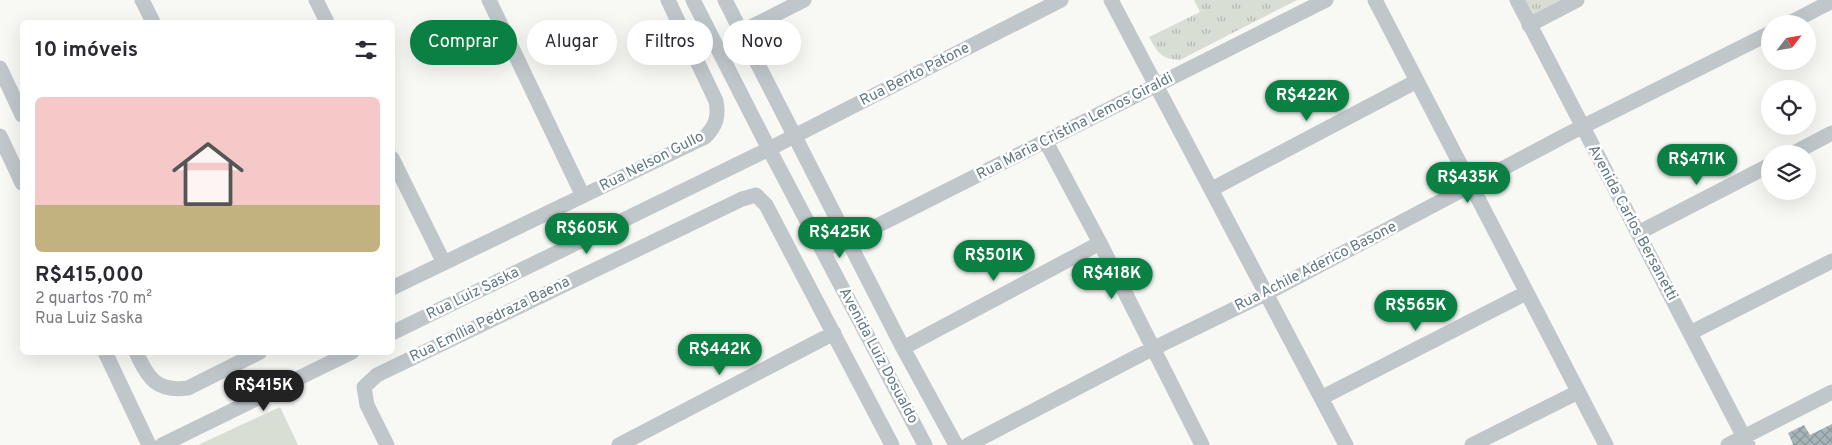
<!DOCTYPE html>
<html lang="pt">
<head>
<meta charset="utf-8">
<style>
	:root { --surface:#fff; --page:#f7f7f7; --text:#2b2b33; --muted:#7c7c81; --line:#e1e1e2; --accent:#0b8043 }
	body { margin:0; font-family:Overpass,sans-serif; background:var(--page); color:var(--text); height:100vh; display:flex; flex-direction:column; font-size:19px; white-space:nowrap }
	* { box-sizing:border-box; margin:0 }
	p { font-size:16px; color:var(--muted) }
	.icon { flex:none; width:28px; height:28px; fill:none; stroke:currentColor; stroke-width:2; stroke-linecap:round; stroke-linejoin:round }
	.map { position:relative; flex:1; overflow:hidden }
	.details { position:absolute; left:20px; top:20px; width:375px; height:335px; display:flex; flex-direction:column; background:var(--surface); border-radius:8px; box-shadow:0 5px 20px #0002 }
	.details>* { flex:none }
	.guide { position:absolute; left:410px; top:20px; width:475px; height:45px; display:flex; gap:10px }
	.needle { width:32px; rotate:59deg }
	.buttons { position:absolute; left:1761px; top:15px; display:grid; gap:10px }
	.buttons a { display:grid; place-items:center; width:55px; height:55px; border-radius:50%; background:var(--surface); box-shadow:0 5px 20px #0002; font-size:25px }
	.price { position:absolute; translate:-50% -42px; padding:0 11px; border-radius:18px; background:var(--accent); color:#fff; font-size:16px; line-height:32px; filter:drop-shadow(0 1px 2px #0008) }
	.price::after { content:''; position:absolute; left:50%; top:30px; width:15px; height:11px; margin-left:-8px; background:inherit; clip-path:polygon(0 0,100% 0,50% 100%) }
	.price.active { background:#222; color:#fff }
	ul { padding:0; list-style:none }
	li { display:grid; align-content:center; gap:10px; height:265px; padding:0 15px }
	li+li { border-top:1px solid var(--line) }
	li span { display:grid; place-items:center; height:155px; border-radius:8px; color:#555 }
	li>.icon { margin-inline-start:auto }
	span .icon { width:90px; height:90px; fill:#fffc; stroke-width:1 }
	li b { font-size:21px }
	h2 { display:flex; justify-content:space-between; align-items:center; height:60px; padding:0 15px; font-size:21px }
	.chip { padding:0 18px; border-radius:22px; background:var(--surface); box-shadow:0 5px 20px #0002; font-size:18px; line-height:45px }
	.chip.active { background:var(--accent); color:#fff }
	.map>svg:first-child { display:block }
	.grass { fill:url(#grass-tufts) }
	.park { fill:#d9ded4 }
	.building { fill:url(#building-cross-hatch) }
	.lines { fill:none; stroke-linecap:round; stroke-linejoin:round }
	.minor { stroke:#c0c7ca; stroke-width:15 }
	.labels { text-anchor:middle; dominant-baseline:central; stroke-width:5; stroke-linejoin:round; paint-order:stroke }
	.street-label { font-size:15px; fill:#607983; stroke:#fff }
</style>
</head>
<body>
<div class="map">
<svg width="1832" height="445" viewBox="0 0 1832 445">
	<defs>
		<pattern id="grass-tufts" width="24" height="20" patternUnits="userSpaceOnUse" patternTransform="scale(1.25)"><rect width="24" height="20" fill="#d9ded4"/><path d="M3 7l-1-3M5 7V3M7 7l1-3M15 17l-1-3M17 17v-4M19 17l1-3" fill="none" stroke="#b3b9b1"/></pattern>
		<pattern id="building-cross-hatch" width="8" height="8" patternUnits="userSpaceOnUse" patternTransform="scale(1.25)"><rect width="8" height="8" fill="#a7b4b8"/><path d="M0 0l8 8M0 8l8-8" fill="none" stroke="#8b979b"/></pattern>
	</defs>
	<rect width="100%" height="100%" fill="#f8f8f5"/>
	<!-- grass -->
	<path class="grass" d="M1194,0h103l-117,60c-19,-1 -22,-7 -31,-23l51,-25z
		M1524,0h37l-29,16z"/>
	<!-- park -->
	<path class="park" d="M280,407l18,38h-100z"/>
	<!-- building -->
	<path class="building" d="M1832,424v21h-41l2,-1 -5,-11 16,-8 6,10z"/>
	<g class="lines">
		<!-- minor -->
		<path class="minor" d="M142,0l11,22
			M316,0l11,22
			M489,0l94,196
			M693,0l76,149 156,296
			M725,0l178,348 53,97
			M1111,0l235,445
			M1375,0l231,445
			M1517,0l231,445
			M1788,24l44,-23
			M1529,25l48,-25
			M741,32l63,-32
			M0,68l22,47
			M0,136l22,47
			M1046,142l54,101 102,202
			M1792,154l40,-21
			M392,158l52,105
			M1212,189l205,-108
			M1638,233l132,-68
			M822,250l27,-10 477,-240
			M392,288l313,-151c11,-11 14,-21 11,-36l-48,-101
			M392,333l377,-184 292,-149
			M1690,333l142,-72
			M903,348l197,-105
			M105,352l44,93
			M136,352c12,27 21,40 52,36l72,-36
			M1321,398l205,-105
			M162,445l190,-93
			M387,445l-20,-40 -3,-18 13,-12 365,-176 14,-4 10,10 126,240
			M619,445l215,-112
			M968,445l172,-90 127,-62 301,-159 202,-101
			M1472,445l106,-53
			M1728,445l104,-53"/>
	</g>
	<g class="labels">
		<!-- street labels -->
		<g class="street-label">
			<text transform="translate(915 75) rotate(-27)">Rua Bento Patone</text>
			<text transform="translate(1075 127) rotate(-27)">Rua Maria Cristina Lemos Giraldi</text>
			<text transform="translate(652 162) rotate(-27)">Rua Nelson Gullo</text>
			<text transform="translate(1632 223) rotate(62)">Avenida Carlos Bersanetti</text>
			<text transform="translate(1316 267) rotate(-27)">Rua Achile Aderico Basone</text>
			<text transform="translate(473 294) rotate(-26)">Rua Luiz Saska</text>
			<text transform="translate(490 320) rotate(-26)">Rua Emília Pedraza Baena</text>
			<text transform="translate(878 356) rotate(62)">Avenida Luiz Dosualdo</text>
		</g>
	</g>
</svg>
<div class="buttons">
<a><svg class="needle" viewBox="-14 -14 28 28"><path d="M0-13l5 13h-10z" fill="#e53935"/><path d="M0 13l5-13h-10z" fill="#7c7c81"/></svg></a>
<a><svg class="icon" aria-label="locate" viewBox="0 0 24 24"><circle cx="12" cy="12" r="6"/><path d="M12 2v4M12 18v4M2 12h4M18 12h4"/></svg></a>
<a><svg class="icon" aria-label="layers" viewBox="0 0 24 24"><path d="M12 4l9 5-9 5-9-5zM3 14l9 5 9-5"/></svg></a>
</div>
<b class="price" style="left:1307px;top:122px">R$422K</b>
<b class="price" style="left:1697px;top:186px">R$471K</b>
<b class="price" style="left:1468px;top:204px">R$435K</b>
<b class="price" style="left:587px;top:255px">R$605K</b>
<b class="price" style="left:840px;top:259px">R$425K</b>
<b class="price" style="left:994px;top:282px">R$501K</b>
<b class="price" style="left:1112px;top:300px">R$418K</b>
<b class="price" style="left:1416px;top:332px">R$565K</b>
<b class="price" style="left:720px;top:376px">R$442K</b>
<b class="price active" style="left:264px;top:412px">R$415K</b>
<div class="guide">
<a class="chip active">Comprar</a>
<a class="chip">Alugar</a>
<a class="chip">Filtros</a>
<a class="chip">Novo</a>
</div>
<section class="details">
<h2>10 imóveis<svg class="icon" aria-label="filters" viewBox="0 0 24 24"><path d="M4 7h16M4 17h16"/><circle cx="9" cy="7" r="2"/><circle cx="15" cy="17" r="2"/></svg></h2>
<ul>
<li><span style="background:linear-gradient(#f6c9c9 70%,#c2b280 0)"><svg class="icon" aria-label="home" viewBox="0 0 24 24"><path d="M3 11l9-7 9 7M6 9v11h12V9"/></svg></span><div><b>R$415,000</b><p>2 quartos · 70 m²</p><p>Rua Luiz Saska</p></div></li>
</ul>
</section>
</div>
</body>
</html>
